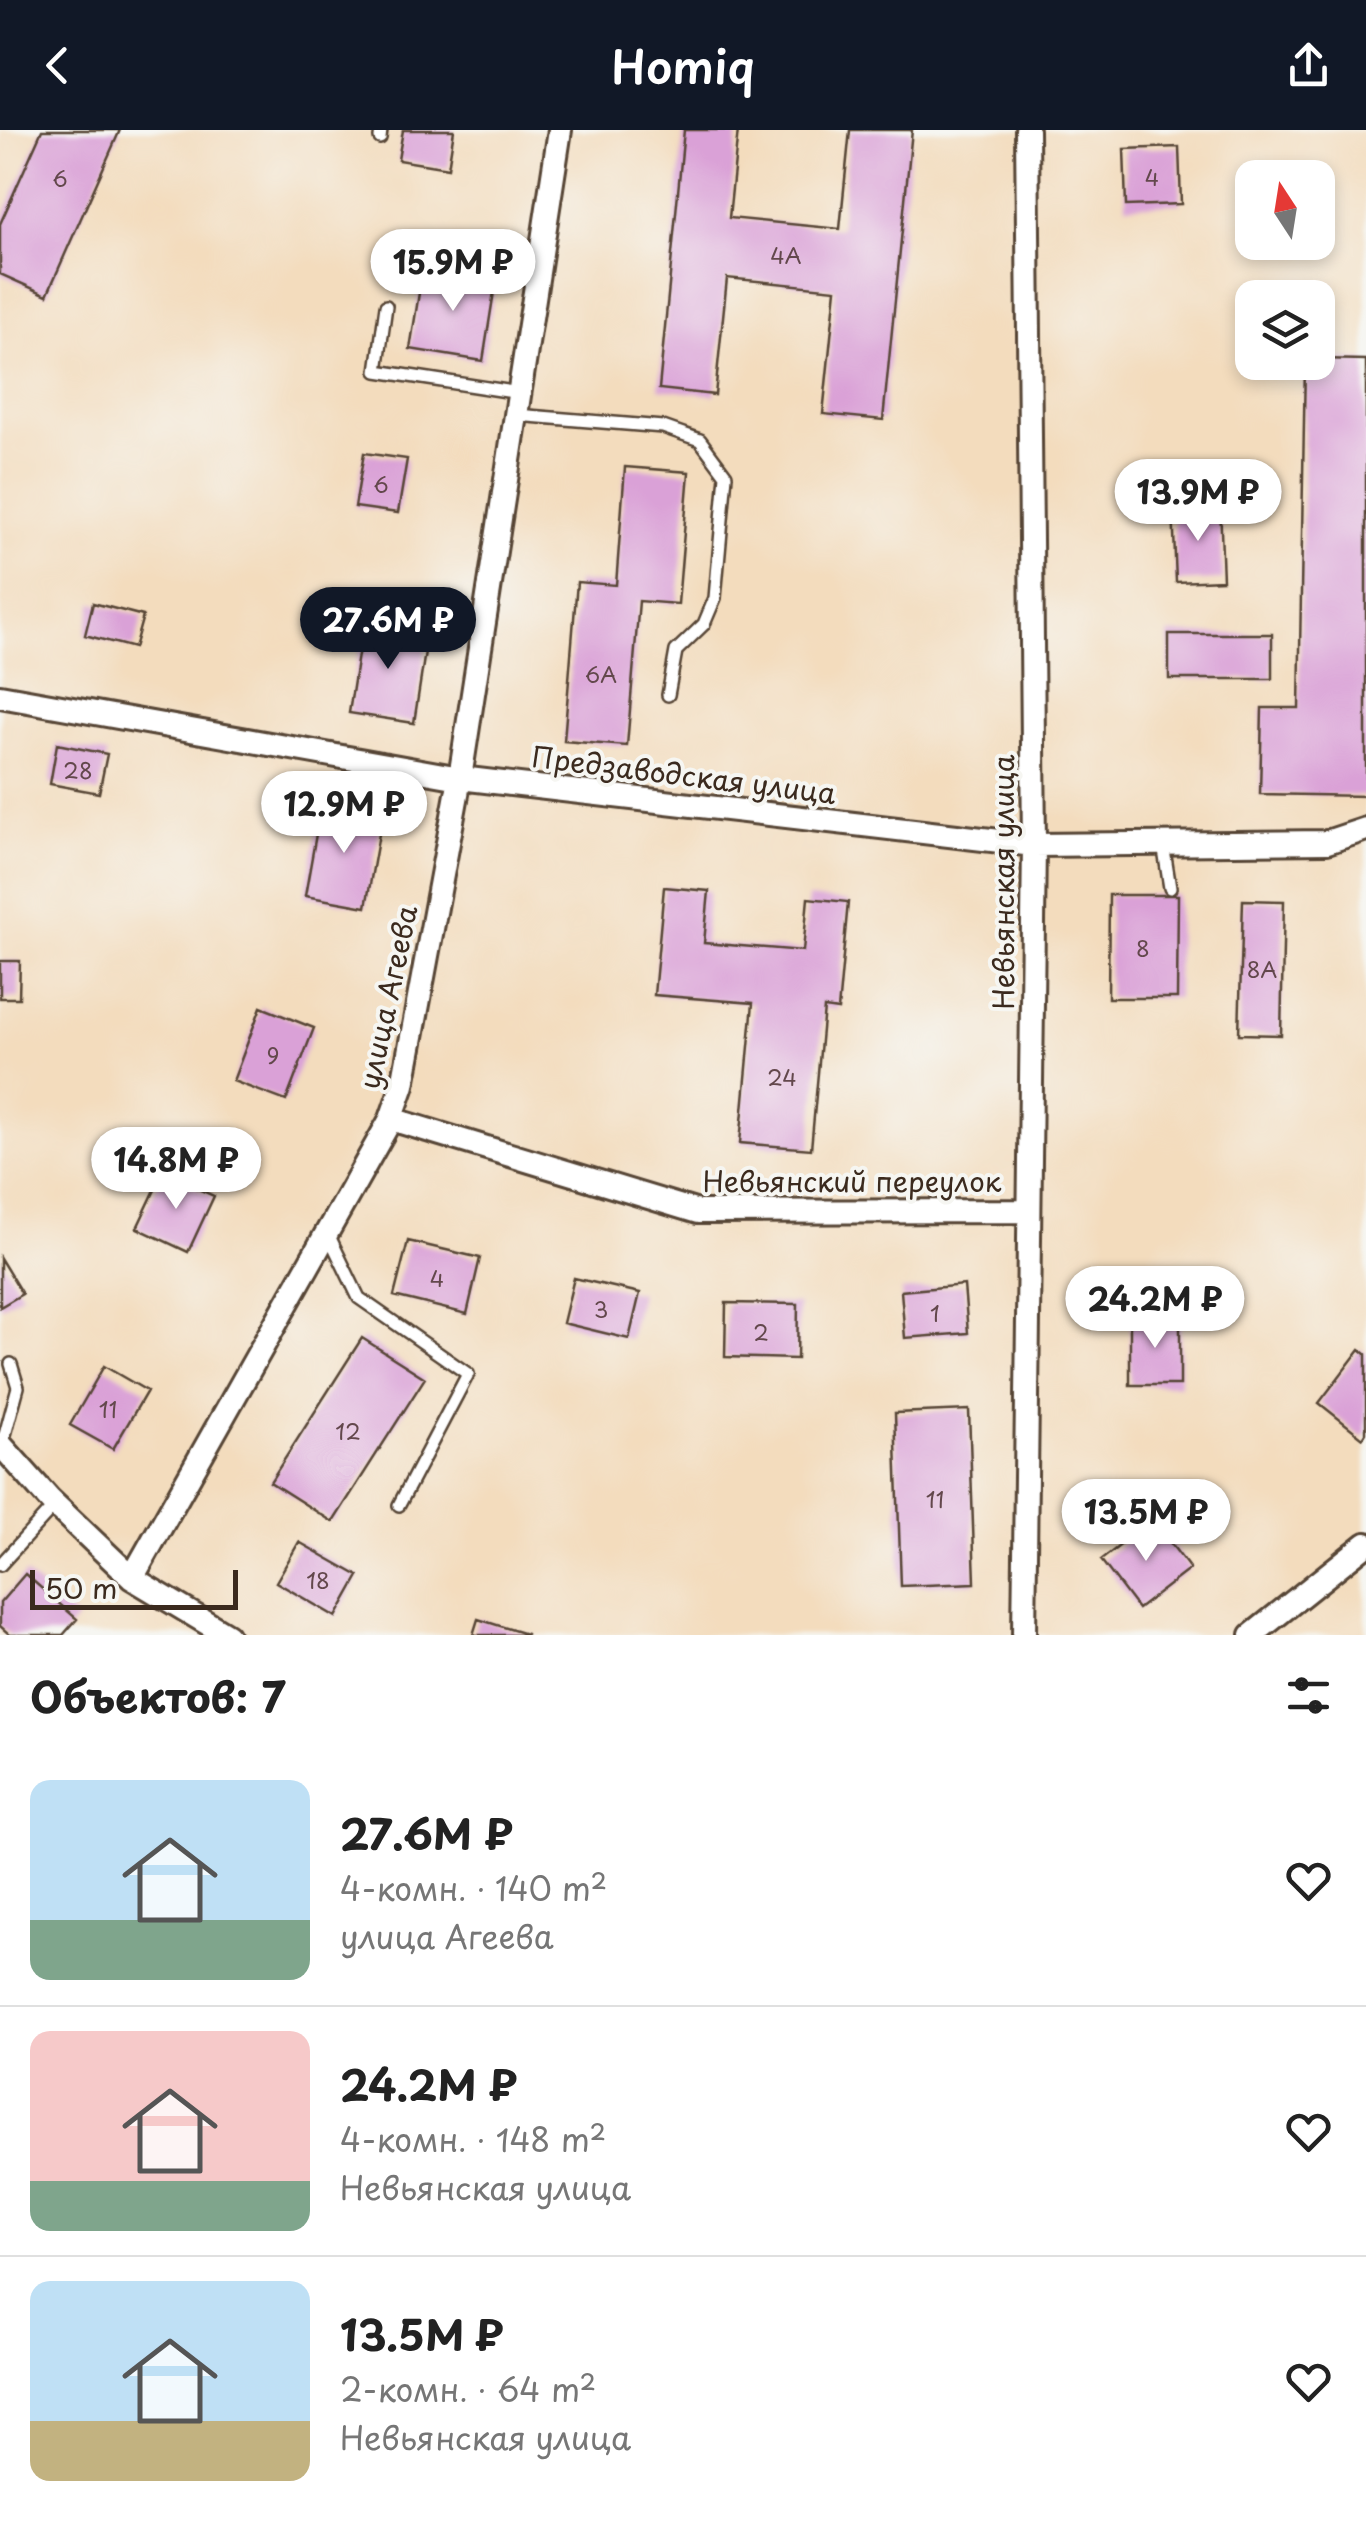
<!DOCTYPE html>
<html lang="ru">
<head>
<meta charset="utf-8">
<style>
	:root { --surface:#fff; --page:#f6f6f6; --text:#222; --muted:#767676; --line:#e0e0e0; --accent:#111827 }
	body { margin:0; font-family:"Playpen Sans",sans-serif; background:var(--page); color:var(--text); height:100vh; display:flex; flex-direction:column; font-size:38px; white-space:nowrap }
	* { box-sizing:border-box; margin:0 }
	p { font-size:32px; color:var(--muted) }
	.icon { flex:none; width:55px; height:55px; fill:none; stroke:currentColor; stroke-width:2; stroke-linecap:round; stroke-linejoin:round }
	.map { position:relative; height:1505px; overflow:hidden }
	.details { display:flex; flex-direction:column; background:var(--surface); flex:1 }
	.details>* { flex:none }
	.needle { width:65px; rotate:348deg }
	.buttons { position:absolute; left:1235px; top:30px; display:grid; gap:20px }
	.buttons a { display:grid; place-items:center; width:100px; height:100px; border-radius:20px; background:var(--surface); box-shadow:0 5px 15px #0003; font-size:50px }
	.scale { position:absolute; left:30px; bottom:25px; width:208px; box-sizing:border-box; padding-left:10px; border:5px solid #3b2a1e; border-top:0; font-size:28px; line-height:35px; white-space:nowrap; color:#3b2a1e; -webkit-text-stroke:8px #f6f6f2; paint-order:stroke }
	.price { position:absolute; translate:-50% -85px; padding:0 22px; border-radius:35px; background:#fff; color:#222; font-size:32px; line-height:65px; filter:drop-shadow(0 2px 5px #0008) }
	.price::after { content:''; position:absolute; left:50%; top:60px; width:30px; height:22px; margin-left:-15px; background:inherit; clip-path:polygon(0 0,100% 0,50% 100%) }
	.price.current { background:var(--accent); color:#fff }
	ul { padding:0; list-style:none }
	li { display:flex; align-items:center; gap:30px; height:250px; padding:0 30px }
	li+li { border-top:2px solid var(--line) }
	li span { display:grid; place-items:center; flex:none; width:280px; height:200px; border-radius:20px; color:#555 }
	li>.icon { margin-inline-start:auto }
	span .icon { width:120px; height:120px; fill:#fffc; stroke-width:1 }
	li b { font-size:42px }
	h2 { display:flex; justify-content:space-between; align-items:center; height:120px; padding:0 30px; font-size:42px }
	header { display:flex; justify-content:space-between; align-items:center; height:130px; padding:0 30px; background:var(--accent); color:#fff; font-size:45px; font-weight:600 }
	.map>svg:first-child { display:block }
	.building { fill:#daa1d7 }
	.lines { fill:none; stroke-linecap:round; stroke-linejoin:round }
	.lane-casing { stroke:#574536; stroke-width:16 }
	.street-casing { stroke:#574536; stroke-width:28 }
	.lane { stroke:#fff; stroke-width:11 }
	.street { stroke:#fff; stroke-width:22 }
	.labels { text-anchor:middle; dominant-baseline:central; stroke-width:8; stroke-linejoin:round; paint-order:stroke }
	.number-label { font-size:22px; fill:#63484c }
	.street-label { font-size:28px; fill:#3b2a1e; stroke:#f6f6f2 }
</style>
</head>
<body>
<header><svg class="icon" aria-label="back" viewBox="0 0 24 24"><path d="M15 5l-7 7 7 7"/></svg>Homiq<svg class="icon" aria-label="share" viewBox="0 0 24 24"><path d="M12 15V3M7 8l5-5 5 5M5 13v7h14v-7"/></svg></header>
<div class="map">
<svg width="1366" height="1505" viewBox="0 0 1366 1505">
	<rect width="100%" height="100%" fill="#f6f6f2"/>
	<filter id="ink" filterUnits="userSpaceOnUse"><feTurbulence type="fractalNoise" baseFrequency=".01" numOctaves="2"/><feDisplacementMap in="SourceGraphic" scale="20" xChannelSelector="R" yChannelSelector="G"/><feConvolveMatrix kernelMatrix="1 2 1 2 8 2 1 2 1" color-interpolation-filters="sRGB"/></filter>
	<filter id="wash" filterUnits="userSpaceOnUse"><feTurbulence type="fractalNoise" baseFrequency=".0048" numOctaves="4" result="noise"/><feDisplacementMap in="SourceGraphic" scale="40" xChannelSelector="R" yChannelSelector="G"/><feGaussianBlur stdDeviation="2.25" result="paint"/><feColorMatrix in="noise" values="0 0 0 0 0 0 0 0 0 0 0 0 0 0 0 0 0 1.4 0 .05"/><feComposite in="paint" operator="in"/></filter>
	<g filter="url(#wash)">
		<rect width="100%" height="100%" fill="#f3dcbd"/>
		<g id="blocks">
			<!-- building -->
			<path class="building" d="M42,0h78l-73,165 -47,-21v-50z
				M403,0h51l-6,38 -50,-8z
				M684,0h54l-9,88 111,11 10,-99h62l-29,290 -60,-6 13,-125 -109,-11 -12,117 -56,-6z
				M1179,17l2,57 -55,2 -2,-57z
				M423,138l73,11 -13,82 -73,-12z
				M1318,229l48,1v436l-106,-2 2,-86h37l6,-346h13z
				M364,323l43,6 -9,54 -43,-6z
				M625,337l64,5 -11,132 -39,-3 -12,145 -63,-5 13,-159 39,3z
				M1220,375l3,75 -47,2 -3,-75z
				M93,473l50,13 -9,32 -49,-13z
				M363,492l65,10 -14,91 -65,-10z
				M1169,504h103v45h-103z
				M57,614l50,10 -8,39 -49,-9z
				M321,676l61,11 -16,90 -61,-11z
				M664,757l45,4 -5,52 99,8 5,-53 40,4 -10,108 -14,-2 -13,141 -71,-6 13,-140 -99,-8z
				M1109,765h69l-1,103h-69z
				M1243,770l41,1 -3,134 -42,-1z
				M0,831h20l-1,37h-19z
				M261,877l53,21 -28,73 -53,-20z
				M163,1043l51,23 -26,56 -51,-24z
				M408,1111l72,17 -13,56 -73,-18z
				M0,1128l22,36 -22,13z
				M574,1148l66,15 -11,46 -66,-16z
				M964,1155l4,48 -63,5 -4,-47z
				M726,1173l72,1 -1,55 -72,-2z
				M1130,1186l50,1v68h-50z
				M362,1208l63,40 -92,144 -63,-40z
				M1360,1219l6,5v79l-3,5 -44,-35z
				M104,1236l43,25 -34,58 -43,-24z
				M969,1280l6,173 -74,3 -6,-173z
				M1153,1390l37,49 -52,40 -37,-49z
				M299,1412l60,34 -23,41 -60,-35z
				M25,1444l52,45 -14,16h-53l-10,-9v-23z
				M478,1489l48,15v1h-53z"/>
		</g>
	</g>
	<g filter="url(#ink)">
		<use href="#blocks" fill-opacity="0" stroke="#574536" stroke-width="2.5"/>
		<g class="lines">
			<!-- lane casing -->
			<g class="lane-casing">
				<path id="lane" d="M380,8l1,-8
					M386,176l-9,65 143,22
					M516,285l147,12 37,13 26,35 -11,123 -11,26 -28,27 -8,44
					M1163,714l7,44
					M327,1102l32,66 109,76 -69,131
					M2,1316l16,-59 -7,-23
					M0,1435l55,-60"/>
			</g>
			<!-- street casing -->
			<g class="street-casing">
				<path id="street" d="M0,566l460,82 574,67 293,-3 39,-13
					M391,989l307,93 329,-1
					M0,1314l50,56 82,78 95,57
					M132,1448l259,-459 12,-34 57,-307 100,-648
					M1024,1505l10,-790 -7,-715
					M1252,1505l114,-91"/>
			</g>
			<!-- lane -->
			<use href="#lane" class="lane"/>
			<!-- street -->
			<use href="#street" class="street"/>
		</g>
	</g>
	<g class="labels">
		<!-- number labels -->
		<g class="number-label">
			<text x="1152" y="46">4</text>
			<text x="60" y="47">6</text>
			<text x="786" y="124">4А</text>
			<text x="381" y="353">6</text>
			<text x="601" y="543">6А</text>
			<text x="78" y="639">28</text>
			<text x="1143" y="817">8</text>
			<text x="1262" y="838">8А</text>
			<text x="273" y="924">9</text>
			<text x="782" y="946">24</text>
			<text x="437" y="1147">4</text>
			<text x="601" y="1178">3</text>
			<text x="935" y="1182">1</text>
			<text x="761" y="1201">2</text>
			<text x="108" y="1278">11</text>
			<text x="348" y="1300">12</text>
			<text x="935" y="1368">11</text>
			<text x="318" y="1449">18</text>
		</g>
		<!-- street labels -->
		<g class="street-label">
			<text transform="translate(684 644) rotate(7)">Предзаводская улица</text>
			<text transform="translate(1002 752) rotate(-90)">Невьянская улица</text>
			<text transform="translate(387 867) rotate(-78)">улица Агеева</text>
			<text x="852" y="1050">Невьянский переулок</text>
		</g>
	</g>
</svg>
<div class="buttons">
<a><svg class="needle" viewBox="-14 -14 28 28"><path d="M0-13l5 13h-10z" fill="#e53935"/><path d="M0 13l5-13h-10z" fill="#767676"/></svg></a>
<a><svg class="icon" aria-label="layers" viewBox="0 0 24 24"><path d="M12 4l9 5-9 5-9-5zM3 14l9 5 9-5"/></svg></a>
</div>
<div class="scale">50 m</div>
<b class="price" style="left:453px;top:184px">15.9M ₽</b>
<b class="price" style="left:1198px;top:414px">13.9M ₽</b>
<b class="price current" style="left:388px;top:542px">27.6M ₽</b>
<b class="price" style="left:344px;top:726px">12.9M ₽</b>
<b class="price" style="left:176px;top:1082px">14.8M ₽</b>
<b class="price" style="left:1155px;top:1221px">24.2M ₽</b>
<b class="price" style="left:1146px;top:1434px">13.5M ₽</b>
</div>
<section class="details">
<h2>Объектов: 7<svg class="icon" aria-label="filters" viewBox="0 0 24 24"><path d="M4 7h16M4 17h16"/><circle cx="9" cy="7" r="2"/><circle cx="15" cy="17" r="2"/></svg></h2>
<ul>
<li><span style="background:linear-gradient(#bfe0f5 70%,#7fa58c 0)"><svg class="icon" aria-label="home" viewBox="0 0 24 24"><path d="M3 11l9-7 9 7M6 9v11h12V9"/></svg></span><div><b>27.6M ₽</b><p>4-комн. · 140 m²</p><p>улица Агеева</p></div><svg class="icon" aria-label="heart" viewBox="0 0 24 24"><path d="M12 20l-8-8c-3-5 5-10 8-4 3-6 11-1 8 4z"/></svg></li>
<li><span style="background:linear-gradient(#f6c9c9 75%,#7fa58c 0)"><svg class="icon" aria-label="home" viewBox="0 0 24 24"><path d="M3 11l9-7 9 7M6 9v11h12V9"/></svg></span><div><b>24.2M ₽</b><p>4-комн. · 148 m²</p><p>Невьянская улица</p></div><svg class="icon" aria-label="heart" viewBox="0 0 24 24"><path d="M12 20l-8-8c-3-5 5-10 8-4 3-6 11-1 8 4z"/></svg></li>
<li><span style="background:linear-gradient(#bfe0f5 70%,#c2b280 0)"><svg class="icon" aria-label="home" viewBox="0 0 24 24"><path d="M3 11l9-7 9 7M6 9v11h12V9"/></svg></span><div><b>13.5M ₽</b><p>2-комн. · 64 m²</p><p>Невьянская улица</p></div><svg class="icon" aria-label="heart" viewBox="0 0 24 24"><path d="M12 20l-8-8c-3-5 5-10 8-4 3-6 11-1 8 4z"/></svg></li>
</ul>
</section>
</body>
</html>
